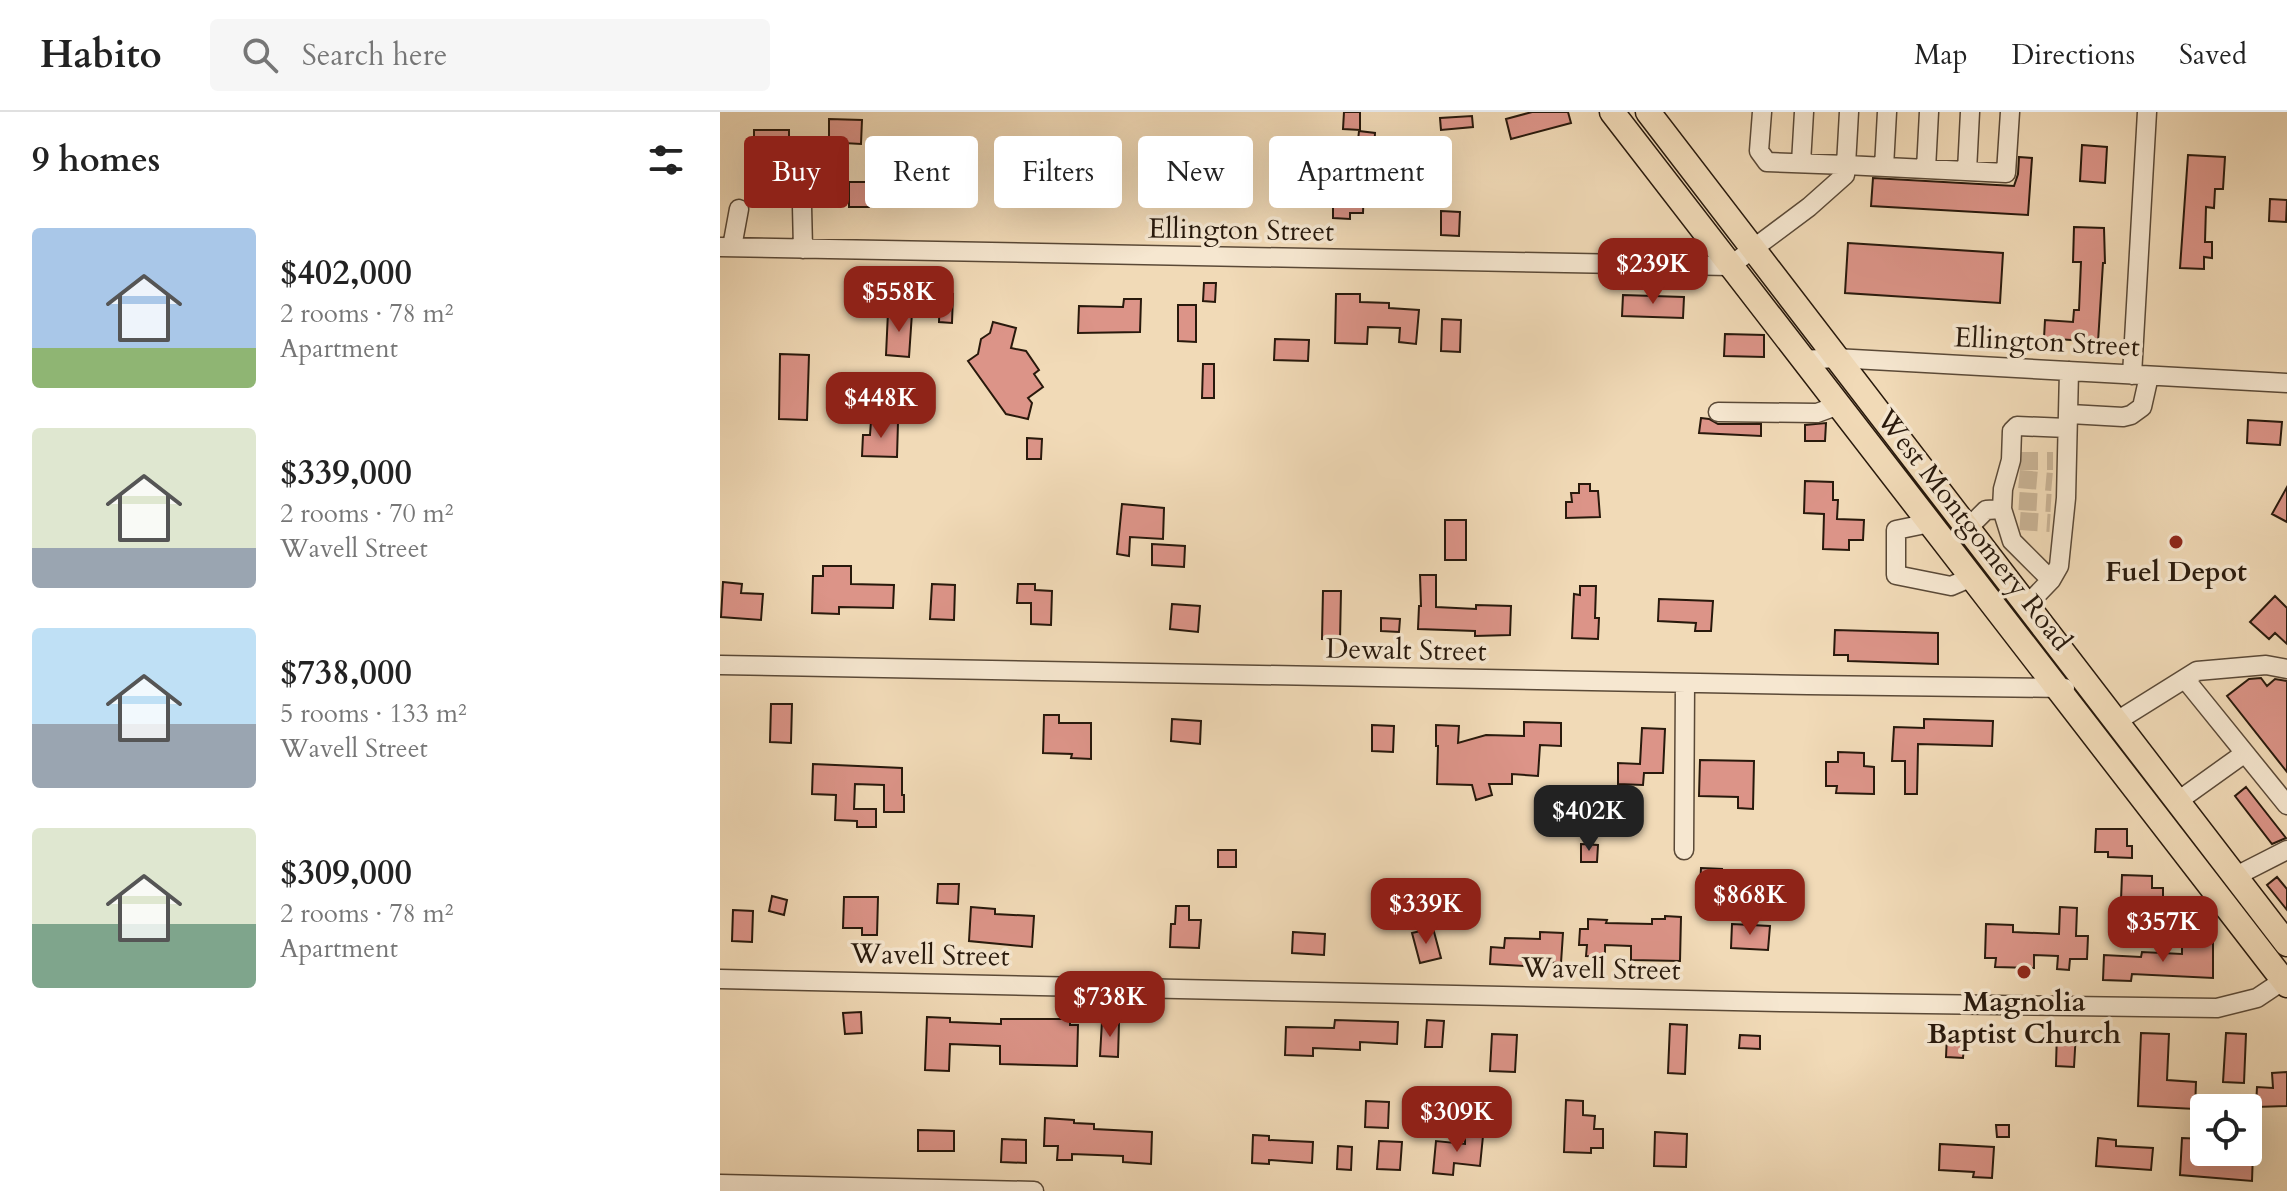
<!DOCTYPE html>
<html lang="en">
<head>
<meta charset="utf-8">
<style>
	:root { --surface:#fff; --page:#f6f6f6; --text:#222; --muted:#767676; --line:#e0e0e0; --accent:#8f2418 }
	body { margin:0; font-family:Cardo,serif; background:var(--page); color:var(--text); height:100vh; display:flex; flex-direction:column; font-size:30px; white-space:nowrap }
	* { box-sizing:border-box; margin:0 }
	p { font-size:26px; color:var(--muted) }
	.icon { flex:none; width:44px; height:44px; fill:none; stroke:currentColor; stroke-width:2; stroke-linecap:round; stroke-linejoin:round }
	.map { position:relative; flex:1; overflow:hidden }
	.drawer { display:flex; flex-direction:column; background:var(--surface); width:720px }
	.drawer>* { flex:none }
	.banner { position:absolute; left:24px; top:24px; width:760px; height:72px; display:flex; gap:16px }
	.tools { position:absolute; left:1470px; top:982px; display:grid; gap:16px }
	.tools a { display:grid; place-items:center; width:72px; height:72px; border-radius:8px; background:var(--surface); box-shadow:0 8px 32px #0002; font-size:40px }
	.price { position:absolute; translate:-50% -68px; padding:0 18px; border-radius:16px; background:var(--accent); color:#fff; font-size:26px; line-height:52px; filter:drop-shadow(0 2px 4px #0008) }
	.price::after { content:''; position:absolute; left:50%; top:48px; width:24px; height:18px; margin-left:-12px; background:inherit; clip-path:polygon(0 0,100% 0,50% 100%) }
	.price.selected { background:#222; color:#fff }
	ul { padding:0; list-style:none }
	li { display:flex; align-items:center; gap:24px; height:200px; padding:0 32px }
	li span { display:grid; place-items:center; flex:none; width:224px; height:160px; border-radius:8px; color:#555 }
	li>.icon { margin-inline-start:auto }
	span .icon { width:96px; height:96px; fill:#fffc; stroke-width:1 }
	li b { font-size:34px }
	h2 { display:flex; justify-content:space-between; align-items:center; height:96px; padding:0 32px; font-size:34px }
	.chip { padding:0 28px; border-radius:8px; background:var(--surface); box-shadow:0 8px 32px #0002; font-size:28px; line-height:72px }
	.chip.selected { background:var(--accent); color:#fff }
	header { display:flex; align-items:center; gap:48px; box-sizing:border-box; height:112px; padding:0 40px; background:var(--surface); border-bottom:2px solid var(--line) }
	header strong { font-size:38px }
	nav { display:flex; gap:44px; margin-inline-start:auto; font-size:28px }
	.search { width:560px; height:72px; background:var(--page); display:flex; align-items:center; gap:20px; box-sizing:border-box; padding:0 28px; border-radius:8px; color:var(--muted); font-size:30px }
	main { display:flex; flex:1; min-height:0 }
	.map>svg:first-child { display:block }
	.building { fill:#dc9488; stroke:#28190c; stroke-width:2 }
	.lines { fill:none; stroke-linecap:round; stroke-linejoin:round }
	.minor-tunnel { stroke:#c9b395; stroke-width:18; stroke-dasharray:18 9; stroke-linecap:butt }
	.minor-casing { stroke:#5a4937; stroke-width:21 }
	.major-casing { stroke:#28190c; stroke-width:27 }
	.minor { stroke:#f6e7d0; stroke-width:18 }
	.major { stroke:#f1dab7; stroke-width:24 }
	.poi-dot { fill:#8f2418; stroke:#f6e7d0; stroke-width:3 }
	.labels { text-anchor:middle; dominant-baseline:central; stroke-width:7; stroke-linejoin:round; paint-order:stroke }
	.street-label { font-size:28px; fill:#28190c; stroke:#f6e7d0 }
	.poi-label { font-size:28px; font-weight:bold; fill:#28190c; stroke:#f6e7d0 }
</style>
</head>
<body>
<header>
<strong>Habito</strong>
<div class="search"><svg class="icon" aria-label="search" viewBox="0 0 24 24"><circle cx="10" cy="10" r="6"/><path d="M15 15l6 6"/></svg>Search here</div>
<nav><a>Map</a><a>Directions</a><a>Saved</a></nav>
</header>
<main>
<section class="drawer">
<h2>9 homes<svg class="icon" aria-label="filters" viewBox="0 0 24 24"><path d="M4 7h16M4 17h16"/><circle cx="9" cy="7" r="2"/><circle cx="15" cy="17" r="2"/></svg></h2>
<ul>
<li><span style="background:linear-gradient(#a9c7e8 75%,#8fb573 0)"><svg class="icon" aria-label="home" viewBox="0 0 24 24"><path d="M3 11l9-7 9 7M6 9v11h12V9"/></svg></span><div><b>$402,000</b><p>2 rooms · 78 m²</p><p>Apartment</p></div></li>
<li><span style="background:linear-gradient(#dfe7d0 75%,#9aa5b1 0)"><svg class="icon" aria-label="home" viewBox="0 0 24 24"><path d="M3 11l9-7 9 7M6 9v11h12V9"/></svg></span><div><b>$339,000</b><p>2 rooms · 70 m²</p><p>Wavell Street</p></div></li>
<li><span style="background:linear-gradient(#bfe0f5 60%,#9aa5b1 0)"><svg class="icon" aria-label="home" viewBox="0 0 24 24"><path d="M3 11l9-7 9 7M6 9v11h12V9"/></svg></span><div><b>$738,000</b><p>5 rooms · 133 m²</p><p>Wavell Street</p></div></li>
<li><span style="background:linear-gradient(#dfe7d0 60%,#7fa58c 0)"><svg class="icon" aria-label="home" viewBox="0 0 24 24"><path d="M3 11l9-7 9 7M6 9v11h12V9"/></svg></span><div><b>$309,000</b><p>2 rooms · 78 m²</p><p>Apartment</p></div></li>
</ul>
</section>
<div class="map">
<svg width="1567" height="1079" viewBox="0 0 1567 1079">
	<rect width="100%" height="100%" fill="#f1dab7"/>
	<filter id="stains"><feTurbulence type="fractalNoise" baseFrequency=".0025" numOctaves="4"/><feColorMatrix values="0 0 0 0 .2 0 0 0 0 .09 0 0 0 0 .02 0 0 0 .5 -.17"/></filter>
	<radialGradient id="worn" r=".72"><stop offset=".6" stop-color="#630" stop-opacity="0"/><stop offset="1" stop-color="#630" stop-opacity=".3"/></radialGradient>
	<!-- building -->
	<path class="building" d="M624,0h16v18l-17,-1z
		M812,0h36l3,11 -60,16 -5,-20z
		M752,4l1,11 -32,3 -1,-12z
		M109,7l33,1 -1,24 -17,-1 -1,7h-14z
		M34,18h35v68h-32v-49h-3z
		M639,19l16,2 -1,18 -17,-1z
		M1362,33l25,2 -2,36 -25,-2z
		M1468,43l37,2 -2,32h-8l-1,19 -8,-1 -1,35h7v16l-8,-1v12l-24,-1z
		M1299,45l13,1 -4,57 -157,-9 2,-28 141,8 4,-12z
		M585,52h17v20l42,1 -1,28h-13v6l-17,-1v-12h-28v-16h-8l1,-20h7z
		M129,70h21l-1,25h-20z
		M1550,87l17,1 -1,22 -17,-1z
		M721,99l19,1 -1,24 -18,-1z
		M1354,115l30,1 1,35h-2l-5,79 -54,-4 1,-18 28,2 1,-12h5l2,-48h-8z
		M1128,131l155,10 -3,50 -155,-10z
		M484,171h12l-1,19 -12,-1z
		M220,181l13,1 -1,29 -13,-1z
		M616,182h24v8l29,1v5l30,2 -3,34 -17,-2 1,-14 -32,-1 -1,17 -32,-1z
		M903,183l61,2 -1,21 -61,-2z
		M404,187h17l-1,33 -62,1 1,-27 44,1z
		M458,193h18v37l-18,-1z
		M168,200l24,1 -3,44 -23,-2z
		M722,207l19,1 -1,32 -19,-1z
		M273,210l23,6 -5,20 15,3 13,19 -5,4 9,13 -15,11 4,5 -4,16 -22,-5 -38,-53 10,-7 3,-15 9,-6z
		M1005,222l39,1v22l-40,-1z
		M555,227l34,1 -1,21 -34,-1z
		M60,242l29,1 -2,65 -28,-1z
		M483,252h11v34h-12z
		M981,306l8,1 9,5h43v12l-62,-3z
		M1528,308l34,2 -2,23 -33,-2z
		M151,309l27,1 -1,35 -35,-1 1,-21h7z
		M1106,311l-1,18h-20v-16z
		M307,326l15,1 -1,20h-14z
		M1085,369l28,1v18h5l-1,19 27,1 -1,20h-14v10l-26,-1 1,-35 -20,-1z
		M859,372h11v7h8l2,26 -34,1v-16h6l-1,-9h8z
		M1567,375v35l-15,-8z
		M402,392l42,4 -1,31 -33,-2 -1,19 -12,-2z
		M725,408h21v40h-21z
		M432,432l33,2 -1,21 -32,-2z
		M103,454h28v18l43,1 -1,23 -54,-1v7l-27,-1 1,-37h10z
		M700,463h16v32l40,2v-4l35,1 -1,29 -35,1v-5l-57,-2 1,-23h2z
		M3,470l19,2 -1,9 22,1 -2,26 -40,-3z
		M212,472l23,1 -1,35 -24,-1z
		M298,472h17v6l17,1 -1,34 -20,-1v-21h-14z
		M860,474h16l-1,32h4l-1,21 -26,-1 2,-44 6,1z
		M603,479h18l-1,49 -18,-1z
		M1555,484l12,12v36l-12,-11 -6,6 -19,-17z
		M939,487l54,2 -2,30h-16l1,-8 -38,-2z
		M452,492l28,2 -2,26 -28,-3z
		M661,506l19,1 -1,13 -18,-1z
		M1115,518l103,3v31l-90,-3v-6h-14z
		M1541,566l6,8 8,-7 12,2v91l-60,-76 22,-17z
		M51,592h21l-1,39 -21,-1z
		M324,603h15v8h32v36l-20,-1 1,-4 -29,-1z
		M452,607l29,2 -1,23 -29,-3z
		M1204,607l69,2 -1,25 -74,-2 -1,50h-12v-33h-13l2,-34 30,1z
		M804,610l37,1v23l-21,-1 -2,31 -26,-2v10h-23l3,11 -16,5 -4,-15 -35,-1 1,-38h-2v-21l23,1 -1,17 28,-8 38,1z
		M652,613l22,1 -1,26 -21,-1z
		M922,616l23,1 -2,44h-19l-1,12 -25,-1v-21l22,1z
		M1118,640l26,1v13l10,1v27l-38,-1 1,-7h-11v-24h12z
		M980,648l54,1 -1,48 -15,-1v-11l-39,-1z
		M93,652l89,4v27h2v17h-20v-27l-29,-1 -1,25h22v18h-19v-6l-22,-1 1,-25 -24,-1z
		M1526,675l40,51 -14,6 -37,-48z
		M1376,717h31v17h5v12l-24,-1v-5h-13z
		M861,732l17,1 -1,17h-16z
		M498,738h18v17h-18z
		M981,756l21,1 -1,20 -21,-1z
		M1402,763l30,1v12h11v13l-42,-1z
		M1557,765l10,12v21l-20,-25z
		M218,772h21l-1,20 -21,-1z
		M52,784l15,4 -3,15 -15,-4z
		M124,785h34l-1,38h-15v-7h-19z
		M456,794h13v14h12l-2,28 -29,-1 1,-23h4z
		M251,795l24,2v5l39,2 -2,31 -63,-6z
		M1340,795l17,1 -1,28h12l-1,23h-17l-1,11 -12,-1 1,-13 -24,-1v13l-39,-1 1,-9h-11l1,-34 27,1v7l46,2z
		M13,798l20,1 -1,31 -20,-1z
		M945,804l16,1 -1,44 -49,-1v-14l-26,-1v12l-19,-1 1,-11h-8l1,-16h8v-10l19,1 -1,3 46,1v-5h13z
		M1012,812l38,2 -2,24 -37,-2z
		M713,816l8,30 -21,5 -8,-30z
		M573,820l32,2 -1,21 -32,-2z
		M820,820l23,1 -2,30 -37,-2v5l-34,-2 1,-17 13,1 1,-10 35,1z
		M1462,830l31,1v35l-81,-4 -1,7 -28,-1 1,-25 37,2 1,-5 40,2z
		M141,900l1,21 -17,1 -2,-21z
		M207,905l23,1v4l51,2v-5h69v6h8l-1,41 -77,-2v-18l-50,-2 -1,27 -24,-1z
		M615,908l63,2 -1,22 -37,-2v8l-47,-2v8l-28,-1 1,-28 48,1z
		M707,908l17,1 -2,26h-17z
		M382,909l17,1 -1,35 -18,-1z
		M950,912l17,1 -2,49 -17,-1z
		M1337,919l19,1 -2,35 -18,-1z
		M1421,921l28,1 -2,46 29,2 -1,27 -57,-3z
		M1506,921l20,1 -2,49 -21,-1z
		M772,922l25,1 -2,37 -25,-1z
		M1020,923l20,1v13l-21,-1z
		M1227,923h18l-2,23 -17,-1z
		M1567,960v34l-31,1 1,-20 16,1 -1,-15z
		M846,988l17,1v14l12,1 -1,13h9v19h-12v5l-27,-1z
		M646,989l23,1 -1,26 -23,-1z
		M325,1006l29,2v3l20,1v5l58,3 -1,32 -28,-2v-6l-51,-2v6h-15l1,-14h-14z
		M1276,1013h13v12h-12z
		M198,1018l36,1v20h-36z
		M935,1020l32,2 -1,33 -32,-1z
		M533,1023l16,1v4l44,2 -1,21 -43,-3v4l-17,-1z
		M745,1023l18,1 -3,30 -26,-3 -1,12 -20,-2 3,-32 29,3z
		M1378,1026l18,2v6l37,2 -2,22 -55,-4z
		M1462,1026l22,1v13h49l-1,29 -72,-6z
		M282,1027l24,1v23l-25,-1z
		M659,1029l23,1 -2,28 -23,-1z
		M1220,1032l54,3 -2,31 -19,-1 1,-5 -35,-2z
		M618,1034l14,1 -1,23 -14,-1z"/>
	<g class="lines">
		<!-- minor-tunnel -->
		<path class="minor-tunnel" d="M1300,349h33
			M1299,367l33,3
			M1299,389l32,2
			M1300,409l30,2"/>
		<!-- minor casing -->
		<g class="minor-casing">
			<path id="minor" d="M1042,0l-3,39 8,11 79,3 3,-53
				M1081,51l3,-51
				M1164,55l3,-55
				M1206,57l3,-57
				M1247,59l3,-59
				M82,94l1,43
				M0,135l1010,19 79,-59 36,-32 1,-10 160,8 4,-61
				M12,135l7,-38
				M1084,248l31,-2 452,25
				M1412,263l15,-263
				M998,300l99,1 22,-8
				M1350,302l53,3 8,-2 11,-8 7,-31
				M1282,397l1,-20 8,-29 1,-29 5,-5 50,2
				M1210,411l-34,7v45l55,11 21,-9
				M1248,416l18,-18 16,-1 10,32 39,39
				M1307,493l24,-25 8,-14 7,-68 3,-127
				M0,553l1088,20 257,3
				M1465,567l102,126
				M1397,609l80,-50 69,-6 21,4
				M1458,689l67,-48
				M964,738l1,-167
				M1516,764l51,-26
				M0,867l1062,23 435,6 40,-10 30,-20
				M0,1072l314,7"/>
		</g>
		<!-- major casing -->
		<g class="major-casing">
			<path id="major" d="M892,0l675,873
				M928,0l639,832"/>
		</g>
		<!-- minor -->
		<use href="#minor" class="minor"/>
		<!-- major -->
		<use href="#major" class="major"/>
	</g>
	<!-- markers -->
	<g class="poi-dot">
		<circle cx="1456" cy="430" r="8"/>
		<circle cx="1304" cy="860" r="8"/>
	</g>
	<g class="labels">
		<!-- street labels -->
		<g class="street-label">
			<text transform="translate(521 118) rotate(1)">Ellington Street</text>
			<text transform="translate(1327 230) rotate(3)">Ellington Street</text>
			<text transform="translate(1254 418) rotate(52)">West Montgomery Road</text>
			<text transform="translate(686 538) rotate(1)">Dewalt Street</text>
			<text transform="translate(210 843) rotate(1)">Wavell Street</text>
			<text transform="translate(881 857) rotate(1)">Wavell Street</text>
		</g>
		<!-- poi labels -->
		<g class="poi-label">
			<text x="1456" y="460">Fuel Depot</text>
			<text x="1304" y="890">Magnolia<tspan x="1304" dy="32">Baptist Church</tspan></text>
		</g>
	</g>
	<rect width="100%" height="100%" filter="url(#stains)"/>
	<rect width="100%" height="100%" fill="url(#worn)"/>
</svg>
<div class="tools">
<a><svg class="icon" aria-label="locate" viewBox="0 0 24 24"><circle cx="12" cy="12" r="6"/><path d="M12 2v4M12 18v4M2 12h4M18 12h4"/></svg></a>
</div>
<b class="price" style="left:933px;top:194px">$239K</b>
<b class="price" style="left:179px;top:222px">$558K</b>
<b class="price" style="left:161px;top:328px">$448K</b>
<b class="price selected" style="left:869px;top:741px">$402K</b>
<b class="price" style="left:1030px;top:825px">$868K</b>
<b class="price" style="left:706px;top:834px">$339K</b>
<b class="price" style="left:1443px;top:852px">$357K</b>
<b class="price" style="left:390px;top:927px">$738K</b>
<b class="price" style="left:737px;top:1042px">$309K</b>
<div class="banner">
<a class="chip selected">Buy</a>
<a class="chip">Rent</a>
<a class="chip">Filters</a>
<a class="chip">New</a>
<a class="chip">Apartment</a>
</div>
</div>
</main>
</body>
</html>
